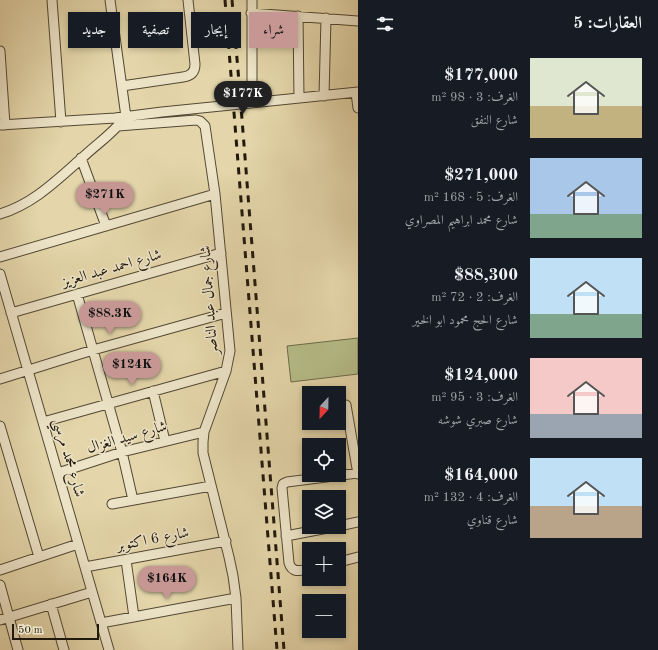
<!DOCTYPE html>
<html lang="ar">
<head>
<meta charset="utf-8">
<style>
	:root { --surface:#171b24; --page:#242831; --text:#f1f3f6; --muted:#9ea1a6; --accent:#c59692 }
	body { margin:0; font-family:"Old Standard TT",Amiri,serif; background:var(--page); color:var(--text); direction:rtl; height:100vh; display:flex; flex-direction:column; font-size:15px; white-space:nowrap }
	* { box-sizing:border-box; margin:0 }
	p { font-size:13px; color:var(--muted) }
	.icon { flex:none; width:22px; height:22px; fill:none; stroke:currentColor; stroke-width:2; stroke-linecap:round; stroke-linejoin:round }
	.map { position:relative; flex:1; overflow:hidden; direction:ltr }
	.drawer { display:flex; flex-direction:column; background:var(--surface); width:300px }
	.drawer>* { flex:none }
	.hud { position:absolute; left:12px; top:12px; width:286px; height:36px; direction:rtl; display:flex; gap:8px }
	.needle { width:26px; rotate:202deg }
	.fabs { position:absolute; left:302px; top:386px; display:grid; gap:8px }
	.fabs a { display:grid; place-items:center; width:44px; height:44px; border-radius:0px; background:var(--surface); box-shadow:0 2px 6px #0003; font-size:20px }
	.scale { position:absolute; left:12px; bottom:10px; width:87px; box-sizing:border-box; padding-left:4px; border:2px solid #22190d; border-top:0; font-size:11px; line-height:14px; white-space:nowrap; color:#22190d; -webkit-text-stroke:3px #ede4c8; paint-order:stroke }
	.price { position:absolute; translate:-50% -34px; padding:0 9px; border-radius:14px; background:var(--accent); color:#111; font-size:13px; line-height:26px; filter:drop-shadow(0 1px 2px #0008) }
	.price::after { content:''; position:absolute; left:50%; top:24px; width:12px; height:9px; margin-left:-6px; background:inherit; clip-path:polygon(0 0,100% 0,50% 100%) }
	.price.selected { background:#222; color:#fff }
	ul { padding:0; list-style:none }
	li { display:flex; align-items:center; gap:12px; height:100px; padding:0 16px }
	li span { display:grid; place-items:center; flex:none; width:112px; height:80px; border-radius:0px; color:#555 }
	li>.icon { margin-inline-start:auto }
	span .icon { width:48px; height:48px; fill:#fffc; stroke-width:1 }
	li b { font-size:17px }
	h2 { display:flex; justify-content:space-between; align-items:center; height:48px; padding:0 16px; font-size:17px }
	.tag { padding:0 14px; border-radius:0px; background:var(--surface); box-shadow:0 2px 6px #0003; font-size:14px; line-height:36px }
	.tag.selected { background:var(--accent); color:#111 }
	main { display:flex; flex:1; min-height:0 }
	.map>svg:first-child { display:block }
	.green { fill:#b5bd88; stroke:#6c6b4a }
	.lines { fill:none; stroke-linecap:round; stroke-linejoin:round }
	.street-casing { stroke:#524834; stroke-width:11 }
	.street { stroke:#ede4c8; stroke-width:9 }
	.rail { stroke:#22190d; stroke-width:3; stroke-dasharray:7 7; stroke-linecap:butt }
	.labels { text-anchor:middle; dominant-baseline:central; stroke-width:3; stroke-linejoin:round; paint-order:stroke }
	.street-label { font-size:15px; fill:#22190d; stroke:#ede4c8 }
</style>
</head>
<body>
<main>
<section class="drawer">
<h2>العقارات: 5<svg class="icon" aria-label="filters" viewBox="0 0 24 24"><path d="M4 7h16M4 17h16"/><circle cx="9" cy="7" r="2"/><circle cx="15" cy="17" r="2"/></svg></h2>
<ul>
<li><span style="background:linear-gradient(#dfe7d0 60%,#c2b280 0)"><svg class="icon" aria-label="home" viewBox="0 0 24 24"><path d="M3 11l9-7 9 7M6 9v11h12V9"/></svg></span><div><b>$177,000</b><p>الغرف: 3 · 98 m²</p><p>شارع النفق</p></div></li>
<li><span style="background:linear-gradient(#a9c7e8 70%,#7fa58c 0)"><svg class="icon" aria-label="home" viewBox="0 0 24 24"><path d="M3 11l9-7 9 7M6 9v11h12V9"/></svg></span><div><b>$271,000</b><p>الغرف: 5 · 168 m²</p><p>شارع محمد ابراهيم المصراوي</p></div></li>
<li><span style="background:linear-gradient(#bfe0f5 70%,#7fa58c 0)"><svg class="icon" aria-label="home" viewBox="0 0 24 24"><path d="M3 11l9-7 9 7M6 9v11h12V9"/></svg></span><div><b>$88,300</b><p>الغرف: 2 · 72 m²</p><p>شارع الحج محمود ابو الخير</p></div></li>
<li><span style="background:linear-gradient(#f6c9c9 70%,#9aa5b1 0)"><svg class="icon" aria-label="home" viewBox="0 0 24 24"><path d="M3 11l9-7 9 7M6 9v11h12V9"/></svg></span><div><b>$124,000</b><p>الغرف: 3 · 95 m²</p><p>شارع صبري شوشه</p></div></li>
<li><span style="background:linear-gradient(#bfe0f5 60%,#b9a48a 0)"><svg class="icon" aria-label="home" viewBox="0 0 24 24"><path d="M3 11l9-7 9 7M6 9v11h12V9"/></svg></span><div><b>$164,000</b><p>الغرف: 4 · 132 m²</p><p>شارع قناوي</p></div></li>
</ul>
</section>
<div class="map">
<svg width="358" height="650" viewBox="0 0 358 650">
	<rect width="100%" height="100%" fill="#e4d6aa"/>
	<filter id="stains"><feTurbulence type="fractalNoise" baseFrequency=".005" numOctaves="4"/><feColorMatrix values="0 0 0 0 .2 0 0 0 0 .09 0 0 0 0 .02 0 0 0 .5 -.17"/></filter>
	<radialGradient id="worn" r=".72"><stop offset=".6" stop-color="#630" stop-opacity="0"/><stop offset="1" stop-color="#630" stop-opacity=".3"/></radialGradient>
	<!-- green -->
	<path class="green" d="M358,338v36l-67,8 -4,-36z"/>
	<g class="lines">
		<!-- street casing -->
		<g class="street-casing">
			<path id="street" d="M52,0l9,122
				M110,0l16,117
				M252,0v103
				M251,13l107,8
				M298,16l1,82
				M0,51l5,74
				M122,86l61,-9c8,-1 12,-5 12,-13l-7,-64
				M356,93l2,15
				M324,96l2,-78
				M0,125l115,-7 47,-6 196,-20
				M118,126l78,-6 4,1 5,5 10,68 15,157 -4,20 -22,61 -1,10v11l26,104 4,19 3,22 2,52
				M81,158l25,68
				M0,214c33,-10 56,-33 81,-55 13,-13 29,-23 41,-38
				M0,257l215,-63
				M0,274l109,376
				M77,294l45,158 11,48
				M11,313l210,-60
				M0,379l93,-29 133,-37
				M153,391l12,50
				M346,405l12,69
				M43,422l183,-51
				M0,426l39,131
				M58,473l64,-21 82,-20
				M112,504l99,-18
				M339,526l19,-4
				M286,536l47,-9
				M126,560l8,57
				M339,562l19,-5
				M85,567l141,-26
				M309,569c-9,2 -17,4 -20,-6l-7,-75 1,-4 4,-2 71,-9
				M0,570l78,-26
				M0,585l18,65
				M51,604l13,46
				M0,620l92,-28
				M101,623l135,-25"/>
		</g>
		<!-- street -->
		<use href="#street" class="street"/>
		<!-- rail -->
		<path class="rail" d="M225,0l52,650
			M232,0l8,94 44,556"/>
	</g>
	<g class="labels">
		<!-- street labels -->
		<g class="street-label">
			<text transform="translate(112 269) rotate(-16)">شارع احمد عبد العزيز</text>
			<text transform="translate(210 300) rotate(-94)">شارع جمال عبد الناصر</text>
			<text transform="translate(127 438) rotate(-16)">شارع سيد الغزال</text>
			<text transform="translate(68 458) rotate(74)">شارع محمد مرسي</text>
			<text transform="translate(153 540) rotate(-11)">شارع 6 اكتوبر</text>
		</g>
	</g>
	<rect width="100%" height="100%" filter="url(#stains)"/>
	<rect width="100%" height="100%" fill="url(#worn)"/>
</svg>
<div class="fabs">
<a><svg class="needle" viewBox="-14 -14 28 28"><path d="M0-13l5 13h-10z" fill="#e53935"/><path d="M0 13l5-13h-10z" fill="#9ea1a6"/></svg></a>
<a><svg class="icon" aria-label="locate" viewBox="0 0 24 24"><circle cx="12" cy="12" r="6"/><path d="M12 2v4M12 18v4M2 12h4M18 12h4"/></svg></a>
<a><svg class="icon" aria-label="layers" viewBox="0 0 24 24"><path d="M12 4l9 5-9 5-9-5zM3 14l9 5 9-5"/></svg></a>
<a>+</a>
<a>−</a>
</div>
<div class="scale">50 m</div>
<b class="price selected" style="left:243px;top:115px">$177K</b>
<b class="price" style="left:105px;top:216px">$271K</b>
<b class="price" style="left:110px;top:335px">$88.3K</b>
<b class="price" style="left:132px;top:386px">$124K</b>
<b class="price" style="left:167px;top:600px">$164K</b>
<div class="hud">
<a class="tag selected">شراء</a>
<a class="tag">إيجار</a>
<a class="tag">تصفية</a>
<a class="tag">جديد</a>
</div>
</div>
</main>
</body>
</html>
